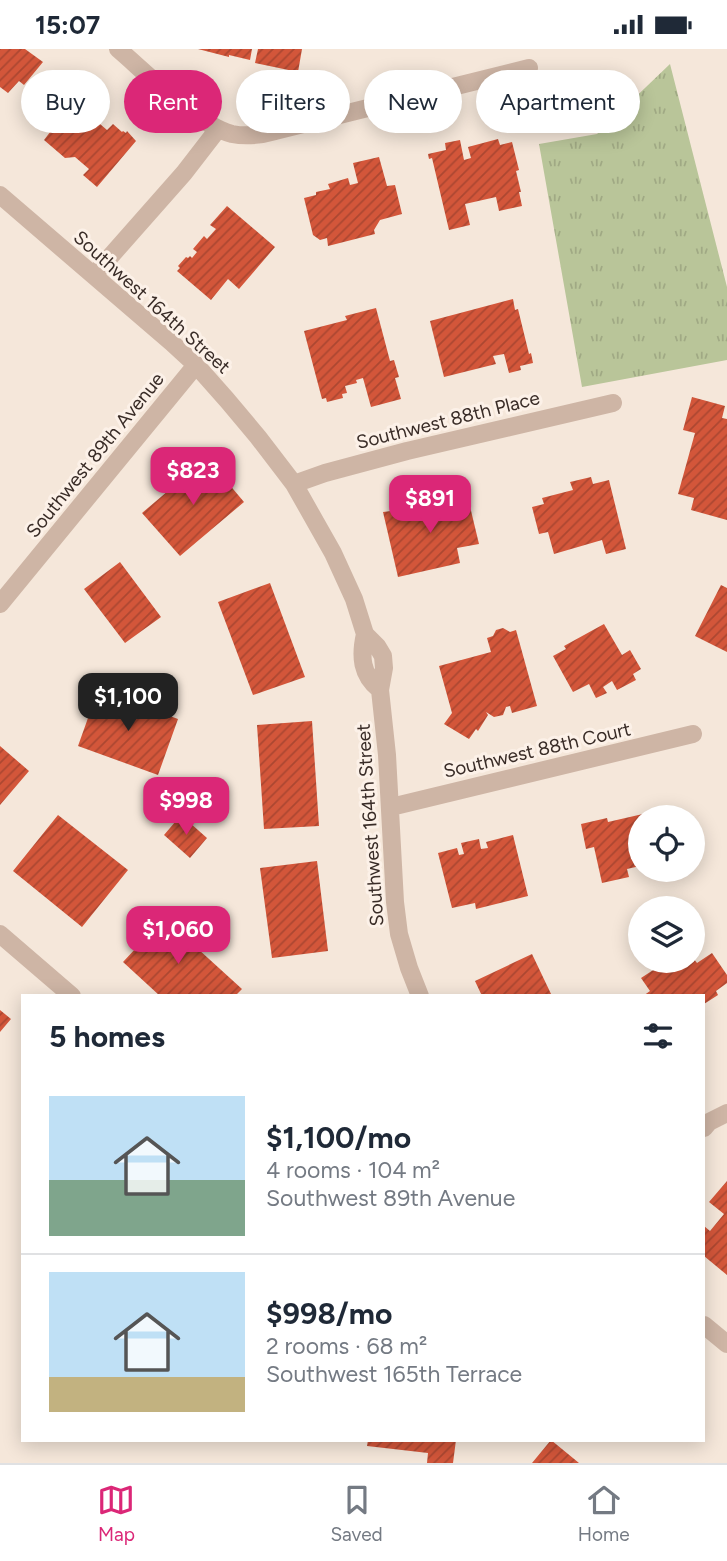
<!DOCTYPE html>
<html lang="en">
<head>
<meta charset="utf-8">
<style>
	:root { --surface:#fff; --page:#f6f6f7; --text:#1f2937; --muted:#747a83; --line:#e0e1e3; --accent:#db2777 }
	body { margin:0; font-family:Figtree,sans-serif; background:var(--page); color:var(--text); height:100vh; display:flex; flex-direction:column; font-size:26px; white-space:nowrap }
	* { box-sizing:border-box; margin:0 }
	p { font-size:23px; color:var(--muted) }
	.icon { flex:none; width:38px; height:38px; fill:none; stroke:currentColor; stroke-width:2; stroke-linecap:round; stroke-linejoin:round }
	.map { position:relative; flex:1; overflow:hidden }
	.drawer { position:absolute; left:21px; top:945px; width:684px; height:448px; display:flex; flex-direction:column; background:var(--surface); border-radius:0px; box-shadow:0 4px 18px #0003 }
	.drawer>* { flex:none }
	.guide { position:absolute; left:21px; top:21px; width:686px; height:63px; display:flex; gap:14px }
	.controls { position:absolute; left:628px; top:756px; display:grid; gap:14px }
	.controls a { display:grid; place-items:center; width:77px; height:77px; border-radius:50%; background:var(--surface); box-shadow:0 4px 18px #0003; font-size:35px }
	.price { position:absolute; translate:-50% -60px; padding:0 16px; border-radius:14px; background:var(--accent); color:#fff; font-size:23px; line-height:46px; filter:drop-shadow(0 2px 4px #0008) }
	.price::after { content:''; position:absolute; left:50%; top:42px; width:21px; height:16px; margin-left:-10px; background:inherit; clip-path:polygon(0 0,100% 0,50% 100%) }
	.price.active { background:#222; color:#fff }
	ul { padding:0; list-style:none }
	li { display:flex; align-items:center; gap:21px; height:175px; padding:0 28px }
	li+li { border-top:2px solid var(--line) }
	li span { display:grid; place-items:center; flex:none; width:196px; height:140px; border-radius:0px; color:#555 }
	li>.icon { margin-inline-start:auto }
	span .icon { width:84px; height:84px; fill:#fffc; stroke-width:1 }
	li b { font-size:30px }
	h2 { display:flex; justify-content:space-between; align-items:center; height:84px; padding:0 28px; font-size:30px }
	.chip { padding:0 24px; border-radius:32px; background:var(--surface); box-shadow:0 4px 18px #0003; font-size:24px; line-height:63px }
	.chip.active { background:var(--accent); color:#fff }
	.status { display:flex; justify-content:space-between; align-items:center; height:49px; padding:0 35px; background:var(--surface); direction:ltr }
	.status svg { height:19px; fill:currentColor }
	.menu { display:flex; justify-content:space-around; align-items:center; height:98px; border-top:2px solid var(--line); background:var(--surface); font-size:19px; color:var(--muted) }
	.menu a { display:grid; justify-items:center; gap:4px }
	.menu .active { color:var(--accent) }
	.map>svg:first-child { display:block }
	.grass { fill:url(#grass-tufts) }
	.building { fill:url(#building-hatch) }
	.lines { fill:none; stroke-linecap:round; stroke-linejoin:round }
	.street { stroke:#ceb5a5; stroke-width:18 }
	.labels { text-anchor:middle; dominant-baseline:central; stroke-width:6; stroke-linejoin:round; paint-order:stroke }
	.street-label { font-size:19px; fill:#392c27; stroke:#fcf1e8 }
</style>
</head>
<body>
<div class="status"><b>15:07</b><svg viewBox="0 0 49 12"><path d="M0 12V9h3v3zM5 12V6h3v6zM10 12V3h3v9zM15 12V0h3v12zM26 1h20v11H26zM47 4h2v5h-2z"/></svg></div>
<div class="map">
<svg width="727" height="1414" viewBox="0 0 727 1414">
	<defs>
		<pattern id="grass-tufts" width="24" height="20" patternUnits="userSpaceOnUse" patternTransform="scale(1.75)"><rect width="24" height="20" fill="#b9c599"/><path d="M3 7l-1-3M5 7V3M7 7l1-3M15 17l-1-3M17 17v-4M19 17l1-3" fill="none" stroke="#a0a984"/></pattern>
		<pattern id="building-hatch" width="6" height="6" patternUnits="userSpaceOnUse" patternTransform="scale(1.75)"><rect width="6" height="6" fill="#d3563a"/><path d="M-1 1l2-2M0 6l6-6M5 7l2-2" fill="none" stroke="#ac4731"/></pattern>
	</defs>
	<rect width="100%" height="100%" fill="#f5e7da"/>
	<!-- grass -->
	<path class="grass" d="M670,15l57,223v73l-145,27 -43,-243 58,-10z"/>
	<!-- building -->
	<path class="building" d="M0,0h25l18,13 -19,23 -5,-4 -11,12 -8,-6z
		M198,0h54l-2,11 -21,-5v2z
		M258,0h44l-4,23 -43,-9z
		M80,44l20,16 -7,9 14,12 6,-6 9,8 1,-1 3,2 1,-2 9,10 -39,46 -14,-12 6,-6 -14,-12 -10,1 -21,-18z
		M498,90l2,6 12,-3 7,28 -3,1 5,21h-2l3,14 -23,5 -3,-14 -31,7 5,21 -21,5 -17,-72 -3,1 -1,-5 18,-4 -1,-7 15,-3 4,20 7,-2 -3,-11z
		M379,108l8,29 8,-1 7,29 -22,6 -6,10 1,4 -47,12 -1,-8 -7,2 -7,-5 -9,-37 12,-3v-3l14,-3 -2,-5 20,-6 2,7 8,-2 -5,-20z
		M227,157l48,41 -36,42 -11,-10 -17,21 -34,-29 3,-3 -2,-2 8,-9 2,1 2,-2 2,2 5,-6 -4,-3 11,-13 3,3 9,-10 -6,-4z
		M513,250l2,11 3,-1 11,45 2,-1 2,10 -13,3 1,4 -12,3 -5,-19 -11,2 3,8 -52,13 -14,-56z
		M376,259l14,53 4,-1 5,17 -4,1 6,21 -30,8 -8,-29 -7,2 1,3 -12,3 2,7 -5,1 1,4 -16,4 -1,-4 -4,1 -18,-68 43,-11 -2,-4z
		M692,348l33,9 -3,12 5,1v101l-36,-10 3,-12 -16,-4 17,-61 -12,-3z
		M207,409l37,44 -64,54 -38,-43z
		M591,428l2,7 16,-4 17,69 -20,5 -4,-14 -48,14 -6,-22 -9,2 -7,-27 12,-3 -2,-6 31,-8 -3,-8z
		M467,445l12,50 -22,4 3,15 -62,14 -15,-65 8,-1v-3l12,-3 1,3 7,-2 1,8 11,-3 -2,-7 20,-5 1,8 4,-1v-3l2,-1 -1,-3z
		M120,513l41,55 -36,26 -41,-54z
		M270,534l35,94 -52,18 -35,-93z
		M721,536l6,3v64l-32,-16z
		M604,575l18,31 8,-5 11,19 -8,5 3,6 -19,10 -5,-9 -9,6 4,6 -11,5 -7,-14 -16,8 -20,-36 13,-7 -2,-3z
		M503,579l7,4 6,-2 21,76 -25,7 -2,-7 -4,1 -3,8 -9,2 -8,-5 2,3 -10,16 -2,-2 -7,10 -25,-15 8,-11 -13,-47 52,-14 -4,-14 6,-2 3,-6z
		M98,641l80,29 -20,56 -80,-29z
		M312,672l7,105 -55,3 -7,-104z
		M0,697l29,25 -29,34z
		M669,759l2,9h-31v49l-13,3 2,8 -27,6 -8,-36 -8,2 -5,-25 26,-6 1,4z
		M58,766l70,55 -46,57 -69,-56z
		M181,766l26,23 -17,20 -26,-23z
		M513,786l15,61 -52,13 -1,-6 -23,5 -14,-55 19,-5 2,7 5,-1 -3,-11 18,-4 2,10 7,-1 -2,-6z
		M317,812l11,90 -56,7 -12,-90z
		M662,821h21l1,6 -19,5z
		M164,869l78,71 -7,7h-75l-37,-34z
		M712,904l15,22v8l-11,8 2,4 -14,9v-8h-61l7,-5 -9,-13 26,-17h26v-3l4,5z
		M532,905l20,42h-70l-7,-15z
		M0,961l11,9 -11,13z
		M727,1132v94l-23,-19v-30l6,5 14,-17 -15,-12z
		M368,1391h88l-3,23h-26l1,-10 -61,-7z
		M551,1391l28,23h-47z"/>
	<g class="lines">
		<!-- street -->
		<path class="street" d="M118,0c27,23 81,77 114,85 15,3 29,1 43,-3l254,-63
			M0,146l171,147 25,23 31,35 31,37 36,47 39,69 21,46 11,35 12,12 6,10 1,12 -4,22 7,65 8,147 4,32 10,34 11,28
			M94,226l90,-102 34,-44
			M294,435l31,-11 82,-22 206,-48
			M0,555l196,-239
			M365,585c-5,22 -4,41 15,56
			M391,758l302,-73
			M0,885l72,62
			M704,1079l5,-6 18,-9
			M704,1276l23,19"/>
	</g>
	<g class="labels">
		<!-- street labels -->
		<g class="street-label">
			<text transform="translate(152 253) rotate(42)">Southwest 164th Street</text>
			<text transform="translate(448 371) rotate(-14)">Southwest 88th Place</text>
			<text transform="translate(95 406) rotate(-51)">Southwest 89th Avenue</text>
			<text transform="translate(537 701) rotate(-13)">Southwest 88th Court</text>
			<text transform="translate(370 776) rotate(-94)">Southwest 164th Street</text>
		</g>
	</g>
</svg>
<div class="controls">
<a><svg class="icon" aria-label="locate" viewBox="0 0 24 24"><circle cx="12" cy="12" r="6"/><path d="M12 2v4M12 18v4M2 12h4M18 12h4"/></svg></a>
<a><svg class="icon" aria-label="layers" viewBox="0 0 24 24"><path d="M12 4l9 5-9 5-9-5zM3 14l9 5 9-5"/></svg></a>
</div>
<b class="price" style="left:193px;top:458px">$823</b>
<b class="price" style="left:430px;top:486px">$891</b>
<b class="price active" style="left:128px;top:684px">$1,100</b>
<b class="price" style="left:186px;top:788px">$998</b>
<b class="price" style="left:178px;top:917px">$1,060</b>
<div class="guide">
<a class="chip">Buy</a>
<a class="chip active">Rent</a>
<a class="chip">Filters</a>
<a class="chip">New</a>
<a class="chip">Apartment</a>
</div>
<section class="drawer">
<h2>5 homes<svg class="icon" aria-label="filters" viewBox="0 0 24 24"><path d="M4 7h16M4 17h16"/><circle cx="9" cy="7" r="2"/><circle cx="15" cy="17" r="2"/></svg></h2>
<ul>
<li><span style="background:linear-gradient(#bfe0f5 60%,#7fa58c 0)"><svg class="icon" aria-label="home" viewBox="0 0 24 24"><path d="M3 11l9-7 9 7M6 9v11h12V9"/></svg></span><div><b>$1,100/mo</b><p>4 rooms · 104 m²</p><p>Southwest 89th Avenue</p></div></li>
<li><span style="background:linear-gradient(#bfe0f5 75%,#c2b280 0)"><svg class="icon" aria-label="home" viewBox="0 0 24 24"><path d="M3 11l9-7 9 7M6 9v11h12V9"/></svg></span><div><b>$998/mo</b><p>2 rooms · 68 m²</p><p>Southwest 165th Terrace</p></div></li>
</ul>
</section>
</div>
<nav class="menu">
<a class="active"><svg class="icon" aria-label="map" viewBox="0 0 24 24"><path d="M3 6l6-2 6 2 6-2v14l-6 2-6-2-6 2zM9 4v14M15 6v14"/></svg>Map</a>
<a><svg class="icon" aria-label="saved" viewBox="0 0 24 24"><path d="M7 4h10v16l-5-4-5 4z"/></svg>Saved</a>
<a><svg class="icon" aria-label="home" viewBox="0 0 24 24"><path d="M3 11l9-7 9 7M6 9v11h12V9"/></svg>Home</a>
</nav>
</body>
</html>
